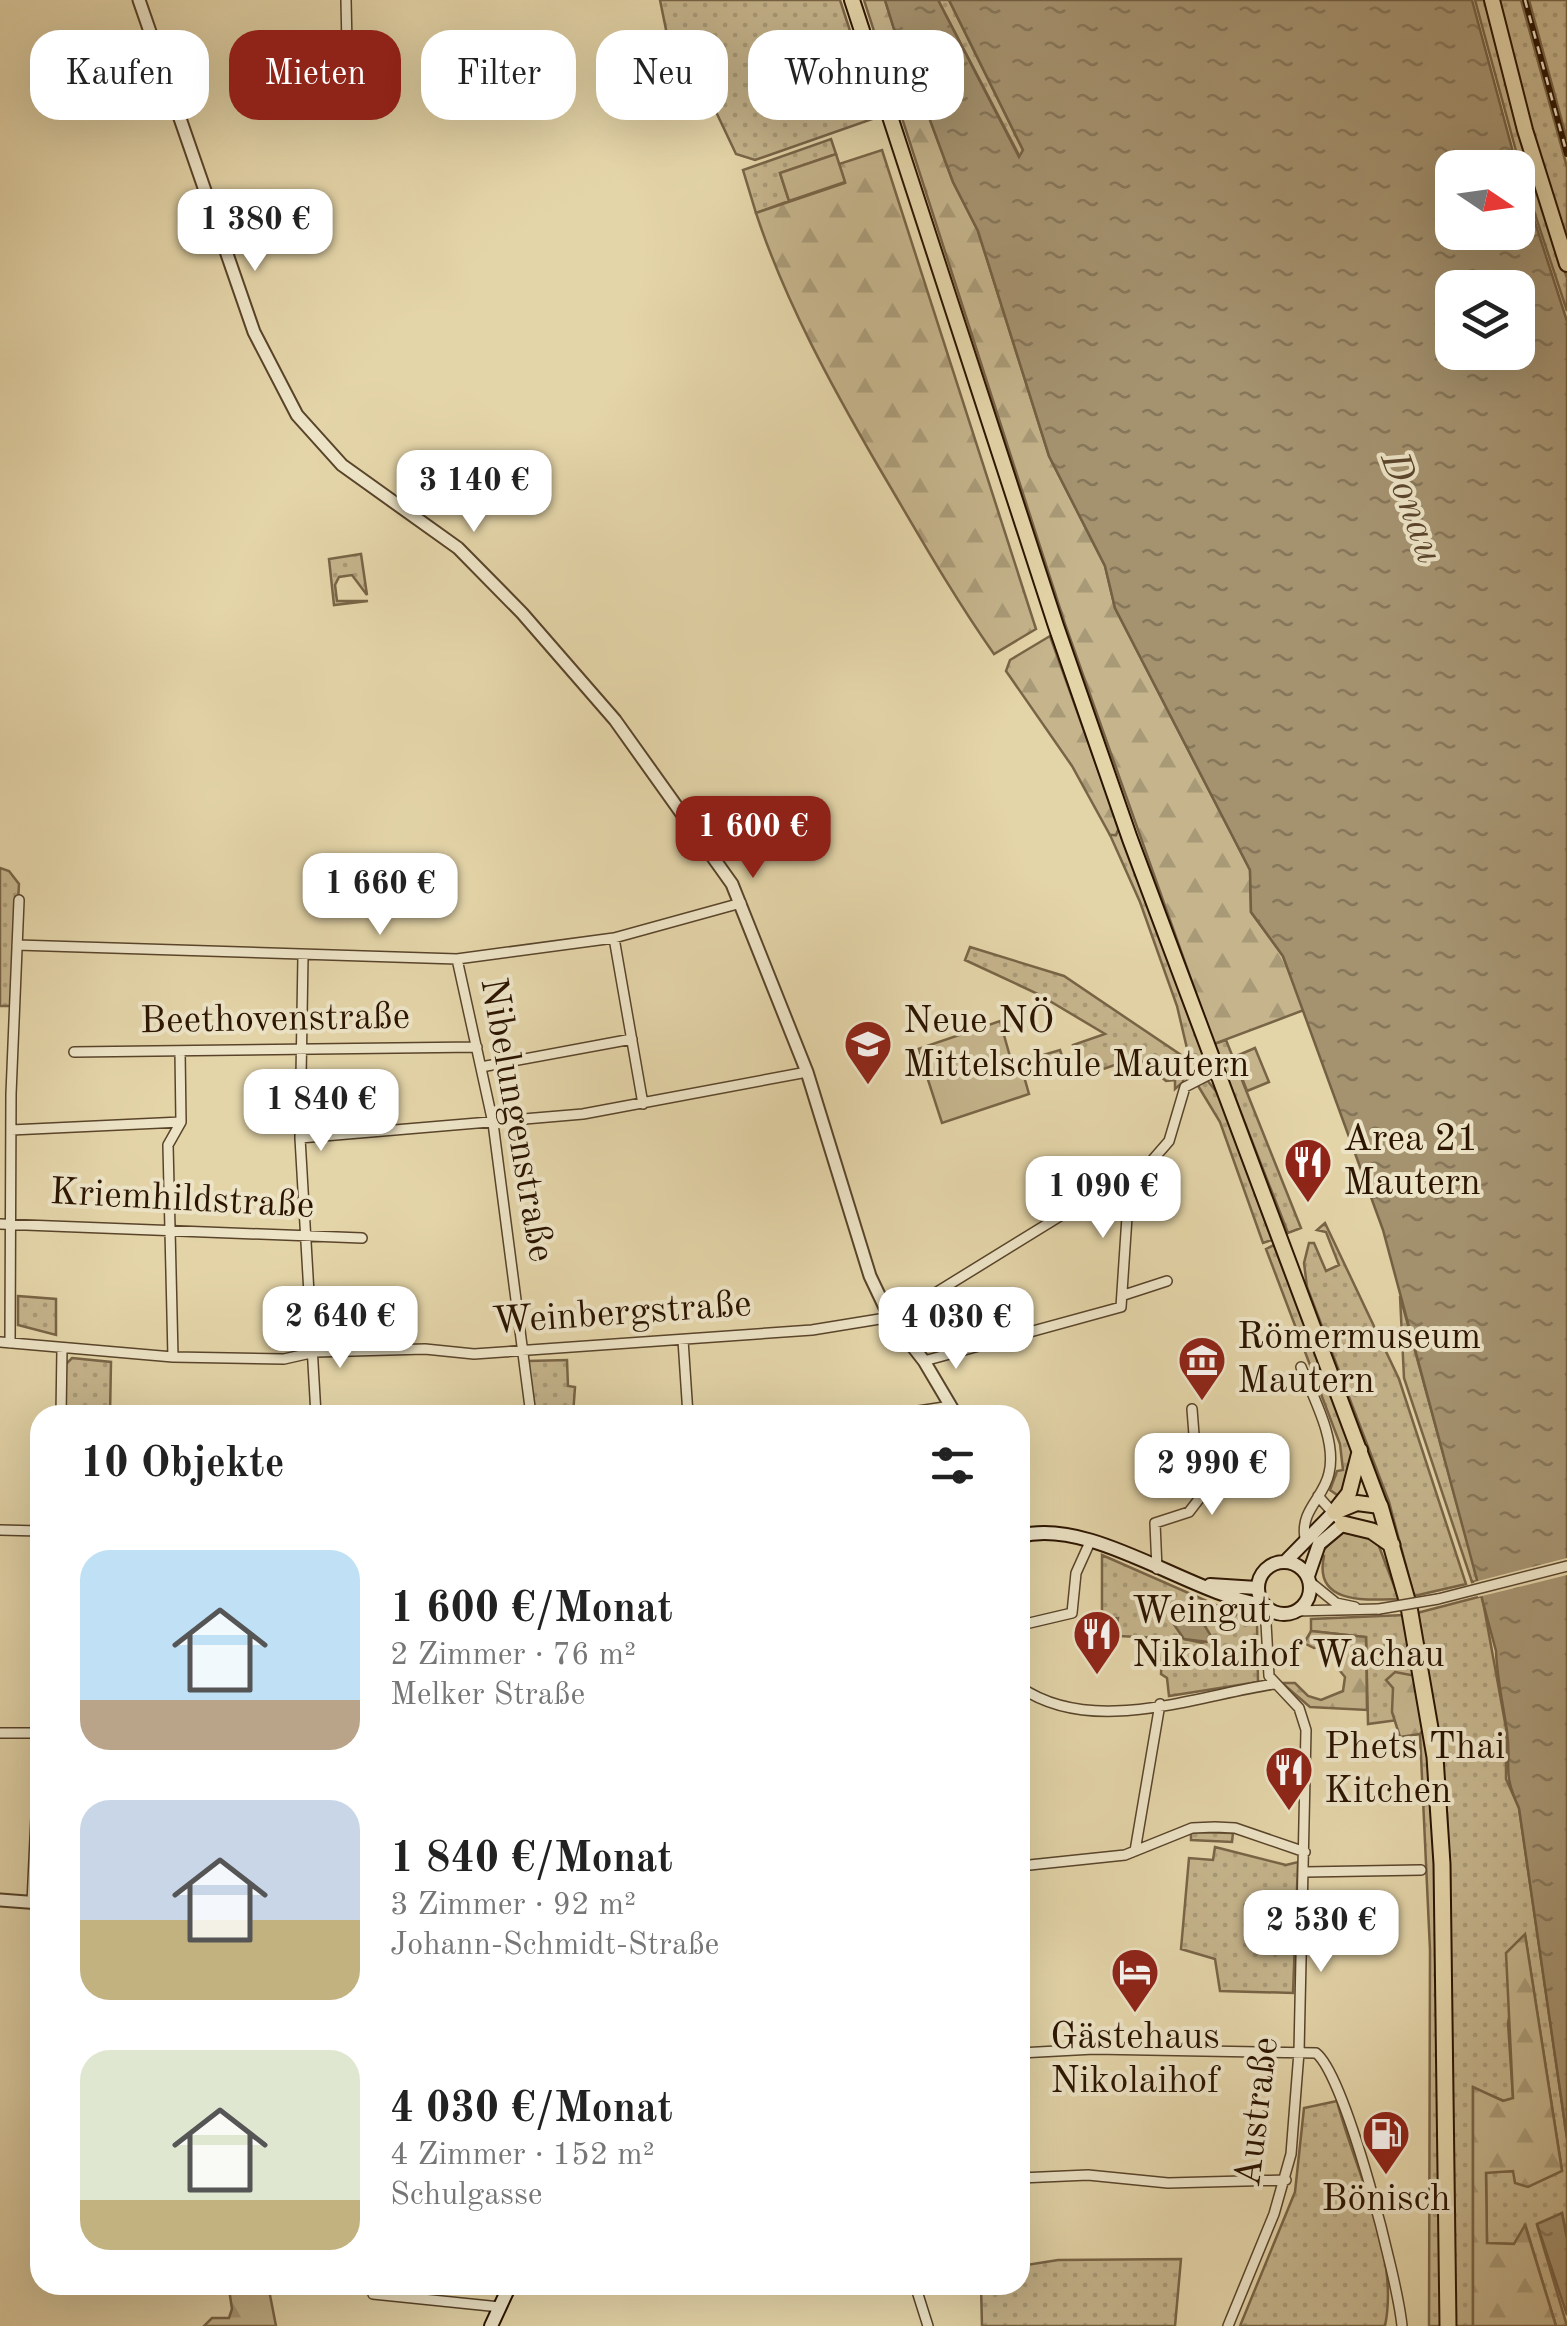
<!DOCTYPE html>
<html lang="de">
<head>
<meta charset="utf-8">
<style>
	:root { --surface:#fff; --page:#f6f6f6; --text:#222; --muted:#767676; --accent:#8f2418 }
	body { margin:0; font-family:"Old Standard TT",serif; background:var(--page); color:var(--text); height:100vh; display:flex; flex-direction:column; font-size:38px; white-space:nowrap }
	* { box-sizing:border-box; margin:0 }
	p { font-size:32px; color:var(--muted) }
	.icon { flex:none; width:55px; height:55px; fill:none; stroke:currentColor; stroke-width:2; stroke-linecap:round; stroke-linejoin:round }
	.map { position:relative; flex:1; overflow:hidden }
	.drawer { position:absolute; left:30px; top:1405px; width:1000px; height:890px; display:flex; flex-direction:column; background:var(--surface); border-radius:30px; box-shadow:0 10px 40px #0002 }
	.drawer>* { flex:none }
	.hud { position:absolute; left:30px; top:30px; width:1000px; height:90px; display:flex; gap:20px }
	.needle { width:65px; rotate:103deg }
	.fabs { position:absolute; left:1435px; top:150px; display:grid; gap:20px }
	.fabs a { display:grid; place-items:center; width:100px; height:100px; border-radius:20px; background:var(--surface); box-shadow:0 10px 40px #0002; font-size:50px }
	.price { position:absolute; translate:-50% -85px; padding:0 22px; border-radius:20px; background:#fff; color:#222; font-size:32px; line-height:65px; filter:drop-shadow(0 2px 5px #0008) }
	.price::after { content:''; position:absolute; left:50%; top:60px; width:30px; height:22px; margin-left:-15px; background:inherit; clip-path:polygon(0 0,100% 0,50% 100%) }
	.price.on { background:var(--accent); color:#fff }
	ul { padding:0; list-style:none }
	li { display:flex; align-items:center; gap:30px; height:250px; padding:0 50px }
	li span { display:grid; place-items:center; flex:none; width:280px; height:200px; border-radius:30px; color:#555 }
	li>.icon { margin-inline-start:auto }
	span .icon { width:120px; height:120px; fill:#fffc; stroke-width:1 }
	li b { font-size:42px }
	h2 { display:flex; justify-content:space-between; align-items:center; height:120px; padding:0 50px; font-size:42px }
	.pill { padding:0 35px; border-radius:30px; background:var(--surface); box-shadow:0 10px 40px #0002; font-size:35px; line-height:90px }
	.pill.on { background:var(--accent); color:#fff }
	.map>svg:first-child { display:block }
	.green { fill:url(#green-dots); stroke:#786446; stroke-width:2.5; fill-rule:evenodd }
	.forest { fill:url(#forest-firs); stroke:#786446; stroke-width:2.5 }
	.pitch { fill:#c5b48c; stroke:#786446; stroke-width:2.5 }
	.water { fill:url(#water-ripples); stroke:#746043; stroke-width:2.5; fill-rule:evenodd }
	.pier { fill:#e4d5a9 }
	.lines { fill:none; stroke-linecap:round; stroke-linejoin:round }
	.minor-casing { stroke:#59442a; stroke-width:12 }
	.tertiary-casing { stroke:#59442a; stroke-width:15 }
	.secondary-casing { stroke:#2b1400; stroke-width:16 }
	.primary-casing { stroke:#2b1400; stroke-width:18 }
	.trunk-casing { stroke:#2b1400; stroke-width:19 }
	.minor { stroke:#ede4c7; stroke-width:9 }
	.tertiary { stroke:#ede4c7; stroke-width:11 }
	.secondary { stroke:#ede4c7; stroke-width:12 }
	.primary { stroke:#e4d5a9; stroke-width:14 }
	.trunk { stroke:#e4d5a9; stroke-width:15 }
	.rail-casing { stroke:#2b1400; stroke-width:6 }
	.rail { stroke:#ede4c7; stroke-width:2.5; stroke-dasharray:8; stroke-linecap:butt }
	.minor-bridge-casing { stroke:#59442a; stroke-width:12; stroke-linecap:butt }
	.minor-bridge { stroke:#ede4c7; stroke-width:9 }
	.labels { text-anchor:middle; dominant-baseline:central; stroke-width:8; stroke-linejoin:round; paint-order:stroke }
	.street-label { font-size:38px; fill:#2b1400; stroke:#ede4c7 }
	.poi-label { font-size:38px; fill:#2b1400; stroke:#ede4c7; text-anchor:start }
	.water-label { font-size:40px; font-style:italic; fill:#5c472d; stroke:#ede4c7 }
</style>
</head>
<body>
<div class="map">
<svg width="1567" height="2326" viewBox="0 0 1567 2326">
	<defs>
		<pattern id="green-dots" width="8" height="8" patternUnits="userSpaceOnUse" patternTransform="scale(2.5)"><rect width="8" height="8" fill="#c5b48c"/><path d="M2 2h.1M6 6h.1" fill="none" stroke="#a99a77" stroke-width="1.8" stroke-linecap="round"/></pattern>
		<pattern id="forest-firs" width="22" height="20" patternUnits="userSpaceOnUse" patternTransform="scale(2.5)"><rect width="22" height="20" fill="#c5b48c"/><path d="M5 1l3.5 6h-7zM16 11l3.5 6h-7z" fill="#a99a77"/></pattern>
		<pattern id="water-ripples" width="26" height="14" patternUnits="userSpaceOnUse" patternTransform="scale(2.5)"><rect width="26" height="14" fill="#a59370"/><path d="M2 4q2-2 4 0t4 0M15 11q2-2 4 0t4 0" fill="none" stroke="#87775a"/></pattern>
	</defs>
	<rect width="100%" height="100%" fill="#e4d5a9"/>
	<filter id="stains"><feTurbulence type="fractalNoise" baseFrequency=".002" numOctaves="4"/><feColorMatrix values="0 0 0 0 .2 0 0 0 0 .09 0 0 0 0 .02 0 0 0 .5 -.17"/></filter>
	<radialGradient id="worn" r=".72"><stop offset=".6" stop-color="#630" stop-opacity="0"/><stop offset="1" stop-color="#630" stop-opacity=".3"/></radialGradient>
	<!-- green -->
	<path class="green" d="M660,0h180l38,117 -123,43 -19,-6 -36,-76 -26,-9z
		M938,0h11l74,150 -3,7z
		M1475,0h12l54,201 26,77v33l-42,-127z
		M1498,0h23l46,167v80l-37,-117z
		M1529,0h38v140z
		M831,139l5,15 -56,19 9,28 -33,12 -13,-43z
		M361,554l6,41 -15,-20 -13,2 -4,8 2,16h31l-34,4 -5,-46z
		M1119,828l88,237 -14,9 -16,-68 -37,-104 -30,-67z
		M0,868l9,3 10,13 -7,122h-12z
		M970,947l94,29 120,81 -1,25 -8,7v-9l-9,1 -29,-24 -53,19 -11,-31 32,-11 -67,-40 -73,-34z
		M1226,1040l75,188 -13,5 -74,-189z
		M1207,1080l12,15 53,145 -9,3 -43,-121 -23,-38z
		M1325,1223l74,156 67,205 -52,12 -25,-94 -82,-215 -3,-24 5,-20h5l12,28 13,-6 -13,-33 -9,-2z
		M1274,1245l77,202 1,24 -12,26 -10,-7 7,-19 6,-1 -3,-26 -74,-195z
		M18,1296l38,3v36l-38,-10z
		M1400,1296l78,285 -6,1 -68,-204z
		M72,1358l39,4 -1,53h-45l1,-51z
		M567,1360l1,26 7,1 -2,28h-39l-6,-54z
		M1343,1529l34,12 22,58c-32,1 -86,6 -75,-43l-4,-2z
		M1102,1555l155,68 1,59 -89,14 -2,-18 -6,-4 2,-36 -45,-2 -1,7 -4,1 5,-26 -16,1zM1199,1616l12,23 -9,4 -18,-4 -11,-17z
		M1482,1596l24,132v51l13,29 48,330v101l-5,-26 -25,12 30,101h-11l-30,-99 -12,17 -27,-1 -1,-71 76,-2 -37,-235 -17,88 5,75 -9,3 -31,-13v238h-19l-7,-513 -30,-200z
		M1404,1615l12,61 -23,12 5,32 -30,4 -2,-87 -55,-6v-12z
		M1425,1727l10,137 7,462h-13l1,-376 -10,-216z
		M1191,1832l42,1 -1,9 -41,-2z
		M1215,1847l71,18 12,-3 -5,131 -73,-2 -5,-32 -34,-10 8,-91 24,2z
		M1337,2101c18,71 63,152 48,225h-145l55,-134 9,-84z
		M1181,2259l-6,67h-193l-1,-41h39v-19l38,-6z"/>
	<!-- forest -->
	<path class="forest" d="M864,0h21l27,87 11,14 30,81 25,49 71,225 56,110 10,42 135,262 1,42 32,44 21,54 -90,34 -149,-420z
		M882,150l154,479 -42,25c-43,-61 -78,-124 -116,-188 -47,-81 -93,-165 -122,-253l89,-30 -6,-19z
		M1050,636l69,192 -3,7h-6l-38,-69 -66,-95 4,-11z
		M1311,1631l55,6 1,73 -57,-3 -28,-24h13l13,13 13,4 22,-9 2,-14 -9,-11v-12l-9,-8 -13,2 -10,-5z
		M1395,1672l21,4 9,51 -5,7 -20,3 -8,-25 1,-24 -7,-8z
		M1525,1934l37,237 -34,16 -13,-4 -2,-12 -27,2 1,70 27,1 11,-19 31,101h-83v-239l30,14 10,-3 -7,-145z
		M194,2285l69,2 7,8 6,31h-72l8,-8h17l3,-9 -3,-20 -33,1z"/>
	<!-- pitch -->
	<path class="pitch" d="M836,154l9,28 -56,19 -9,-28z
		M1000,1021l11,39 8,-1 10,35 -87,29 -24,-74z
		M1255,1048l14,34 -22,9 -13,-34z
		M1060,1050l6,18 -32,9 -5,-18z"/>
	<!-- water -->
	<path class="water" d="M885,0h53l81,157 4,-7 -74,-150h523l45,167 -65,1v64h66v-62l49,151v1817l-48,-330c-18,-39 -7,-40 -12,-77 -4,-27 -10,-52 -11,-80l-113,-421 -100,-274 -32,-44 -1,-42 -135,-262 -10,-42 -56,-110 -71,-225 -25,-49 -30,-81 -11,-14zM1452,288h66v64h-66z
		M1181,1610l18,6 12,20 -3,6 -24,-3 -11,-16z
		M1562,2213l5,26v76l-30,-91z"/>
	<!-- pier -->
	<path class="pier" d="M1567,1558v17l-89,22 -4,-15z"/>
	<g class="lines">
		<!-- minor casing -->
		<g class="minor-casing">
			<path id="minor" d="M346,0l1,45 13,49
				M614,938l29,166
				M17,945l440,14 157,-21 127,-35
				M303,956l-3,182 16,277
				M457,959l36,164 38,292
				M74,1052l403,-5
				M481,1067l151,-28
				M11,1130l170,-8
				M300,1138l283,-24 224,-42
				M0,1224l362,14
				M1124,1295l43,-14
				M683,1340l5,75
				M0,1342l173,15 111,2 31,-7 110,-3 49,5 338,-24 86,-14 185,-114 46,-15 40,-46 16,-54 31,-16
				M10,1343l1,-249 8,-194
				M173,1357l-5,-212 13,-23 -1,-71
				M924,1361l197,-54 8,-120
				M1301,1367c12,30 36,73 28,106 -5,25 -29,37 -24,65
				M61,1415l1,-67
				M892,1415l59,-9
				M1318,1496l25,28
				M0,1530l40,1
				M1157,1569l-2,-46 34,-11 10,-13 -7,-90
				M1310,1582l26,21 19,4
				M1438,1599l129,-33
				M1296,1611l83,-2
				M1021,1625l51,-12 4,-40 14,-31
				M1020,1687c72,50 175,9 254,-3
				M0,1733h40
				M1135,1851l25,-147
				M1020,1866l105,-11 67,-27 23,-1 20,1 70,24
				M1305,1872l116,-2
				M32,1903l8,-171
				M1020,2053l74,-4 222,4c30,23 82,229 86,273
				M1020,2178l68,-3 80,8 118,-3
				M373,2285v9l127,13
				M915,2285l13,41
				M1228,2326l46,-112 17,-60 8,-102 7,-322 -7,-22 -30,-32 -3,-53 4,-12"/>
		</g>
		<!-- tertiary casing -->
		<g class="tertiary-casing">
			<path id="tertiary" d="M139,0l115,332 43,83 45,50 116,83 64,65 93,107 117,164 75,188 63,204 19,40 35,45 32,54
				M0,1900l40,3"/>
		</g>
		<!-- secondary casing -->
		<g class="secondary-casing">
			<path id="secondary" d="M1020,1536c72,-19 169,58 243,69
				M1258 1588a26 26 0 1 1 52 0a26 26 0 1 1-52 0Z
				M1285,1562l49,-50
				M1308,1576l11,-32 24,-20
				M1210,1585l47,3
				M1020,1616v25
				M491,2326l19,-41"/>
		</g>
		<!-- primary casing -->
		<g class="primary-casing">
			<path id="primary" d="M852,0l204,626 74,213 250,667
				M1492,0l33,130 42,134
				M1334,1512l15,-19 11,-43
				M1335,1512l22,-9 23,3"/>
		</g>
		<!-- trunk casing -->
		<g class="trunk-casing">
			<path id="trunk" d="M1380,1506l29,101 26,150 7,107 6,462
				M1343,1524l29,7 20,14"/>
		</g>
		<!-- minor -->
		<use href="#minor" class="minor"/>
		<!-- tertiary -->
		<use href="#tertiary" class="tertiary"/>
		<!-- secondary -->
		<use href="#secondary" class="secondary"/>
		<!-- primary -->
		<use href="#primary" class="primary"/>
		<!-- trunk -->
		<use href="#trunk" class="trunk"/>
		<!-- rail casing -->
		<g class="rail-casing">
			<path id="rail" d="M1525,0l42,154"/>
		</g>
		<!-- rail -->
		<use href="#rail" class="rail"/>
		<!-- minor-bridge casing -->
		<g class="minor-bridge-casing">
			<path id="minor-bridge" d="M1379,1609l59,-10"/>
		</g>
		<!-- minor-bridge -->
		<use href="#minor-bridge" class="minor-bridge"/>
	</g>
	<!-- icons -->
	<defs>
		<g id="school-pin" transform="scale(2.5)"><path d="M0 17L-7.5 6A9.5 9.5 0 1 1 7.5 6Z" fill="#8f2418" stroke="#ede4c7"/><path d="M0-5L7-2L0 1L-7-2ZM-4 1L0 2.5L4 1V4Q0 6-4 4Z" fill="#fff"/></g>
		<g id="restaurant-pin" transform="scale(2.5)"><path d="M0 17L-7.5 6A9.5 9.5 0 1 1 7.5 6Z" fill="#8f2418" stroke="#ede4c7"/><path d="M-5-6h1v4h1v-4h1v4h1v-4h1v5L-1.5 .5V6h-2V.5L-5-1ZM5-6V6H3V1.5H1.5Q1.5-4 5-6Z" fill="#fff"/></g>
		<g id="museum-pin" transform="scale(2.5)"><path d="M0 17L-7.5 6A9.5 9.5 0 1 1 7.5 6Z" fill="#8f2418" stroke="#ede4c7"/><path d="M0-6L6-3V-2H-6V-3ZM-5-1h2V3h-2ZM-1-1h2V3h-2ZM3-1h2V3H3ZM-6 4H6V6H-6Z" fill="#fff"/></g>
		<g id="hotel-pin" transform="scale(2.5)"><path d="M0 17L-7.5 6A9.5 9.5 0 1 1 7.5 6Z" fill="#8f2418" stroke="#ede4c7"/><path d="M-6-4.5h1.5V1H6V5H4.5V3h-9V5H-6ZM-4 0a1.8 1.8 0 1 1 3.6 0ZM.5 0V-2.5h3Q6-2.5 6 0Z" fill="#fff"/></g>
		<g id="fuel-pin" transform="scale(2.5)"><path d="M0 17L-7.5 6A9.5 9.5 0 1 1 7.5 6Z" fill="#8f2418" stroke="#ede4c7"/><path d="M-5.5-6h7V0h2V4h1.3V-2.5L3-4.5l.8-.8L6-3V5H2.5V1h-1V6h-7ZM-4.2-4.7v3.2H.2V-4.7Z" fill="#fff"/></g>
	</defs>
	<g fill-rule="evenodd">
		<use href="#school-pin" x="868" y="1044"/>
		<use href="#restaurant-pin" x="1308" y="1162"/>
		<use href="#museum-pin" x="1202" y="1360"/>
		<use href="#restaurant-pin" x="1097" y="1634"/>
		<use href="#restaurant-pin" x="1289" y="1770"/>
		<use href="#hotel-pin" x="1135" y="1972"/>
		<use href="#fuel-pin" x="1386" y="2134"/>
	</g>
	<g class="labels">
		<!-- street labels -->
		<g class="street-label">
			<text transform="translate(275 1020) rotate(-1)">Beethovenstraße</text>
			<text transform="translate(516 1120) rotate(80)">Nibelungenstraße</text>
			<text transform="translate(182 1200) rotate(3)">Kriemhildstraße</text>
			<text transform="translate(622 1314) rotate(-4)">Weinbergstraße</text>
			<text transform="translate(1258 2112) rotate(-83)">Austraße</text>
		</g>
		<!-- poi labels -->
		<g class="poi-label">
			<text x="903" y="1022">Neue NÖ<tspan x="903" dy="44">Mittelschule Mautern</tspan></text>
			<text x="1343" y="1140">Area 21<tspan x="1343" dy="44">Mautern</tspan></text>
			<text x="1237" y="1338">Römermuseum<tspan x="1237" dy="44">Mautern</tspan></text>
			<text x="1132" y="1612">Weingut<tspan x="1132" dy="44">Nikolaihof Wachau</tspan></text>
			<text x="1324" y="1748">Phets Thai<tspan x="1324" dy="44">Kitchen</tspan></text>
			<text x="1135" y="2038" text-anchor="middle">Gästehaus<tspan x="1135" dy="44">Nikolaihof</tspan></text>
			<text x="1386" y="2200" text-anchor="middle">Bönisch</text>
		</g>
		<!-- water labels -->
		<g class="water-label">
			<text transform="translate(1410 508) rotate(70)">Donau</text>
		</g>
	</g>
	<rect width="100%" height="100%" filter="url(#stains)"/>
	<rect width="100%" height="100%" fill="url(#worn)"/>
</svg>
<div class="fabs">
<a><svg class="needle" viewBox="-14 -14 28 28"><path d="M0-13l5 13h-10z" fill="#e53935"/><path d="M0 13l5-13h-10z" fill="#767676"/></svg></a>
<a><svg class="icon" aria-label="layers" viewBox="0 0 24 24"><path d="M12 4l9 5-9 5-9-5zM3 14l9 5 9-5"/></svg></a>
</div>
<b class="price" style="left:255px;top:274px">1 380 €</b>
<b class="price" style="left:474px;top:535px">3 140 €</b>
<b class="price on" style="left:753px;top:881px">1 600 €</b>
<b class="price" style="left:380px;top:938px">1 660 €</b>
<b class="price" style="left:321px;top:1154px">1 840 €</b>
<b class="price" style="left:1103px;top:1241px">1 090 €</b>
<b class="price" style="left:340px;top:1371px">2 640 €</b>
<b class="price" style="left:956px;top:1372px">4 030 €</b>
<b class="price" style="left:1212px;top:1518px">2 990 €</b>
<b class="price" style="left:1321px;top:1975px">2 530 €</b>
<div class="hud">
<a class="pill">Kaufen</a>
<a class="pill on">Mieten</a>
<a class="pill">Filter</a>
<a class="pill">Neu</a>
<a class="pill">Wohnung</a>
</div>
<section class="drawer">
<h2>10 Objekte<svg class="icon" aria-label="filters" viewBox="0 0 24 24"><path d="M4 7h16M4 17h16"/><circle cx="9" cy="7" r="2"/><circle cx="15" cy="17" r="2"/></svg></h2>
<ul>
<li><span style="background:linear-gradient(#bfe0f5 75%,#b9a48a 0)"><svg class="icon" aria-label="home" viewBox="0 0 24 24"><path d="M3 11l9-7 9 7M6 9v11h12V9"/></svg></span><div><b>1 600 €/Monat</b><p>2 Zimmer · 76 m²</p><p>Melker Straße</p></div></li>
<li><span style="background:linear-gradient(#c9d6e8 60%,#c2b280 0)"><svg class="icon" aria-label="home" viewBox="0 0 24 24"><path d="M3 11l9-7 9 7M6 9v11h12V9"/></svg></span><div><b>1 840 €/Monat</b><p>3 Zimmer · 92 m²</p><p>Johann-Schmidt-Straße</p></div></li>
<li><span style="background:linear-gradient(#dfe7d0 75%,#c2b280 0)"><svg class="icon" aria-label="home" viewBox="0 0 24 24"><path d="M3 11l9-7 9 7M6 9v11h12V9"/></svg></span><div><b>4 030 €/Monat</b><p>4 Zimmer · 152 m²</p><p>Schulgasse</p></div></li>
</ul>
</section>
</div>
</body>
</html>
